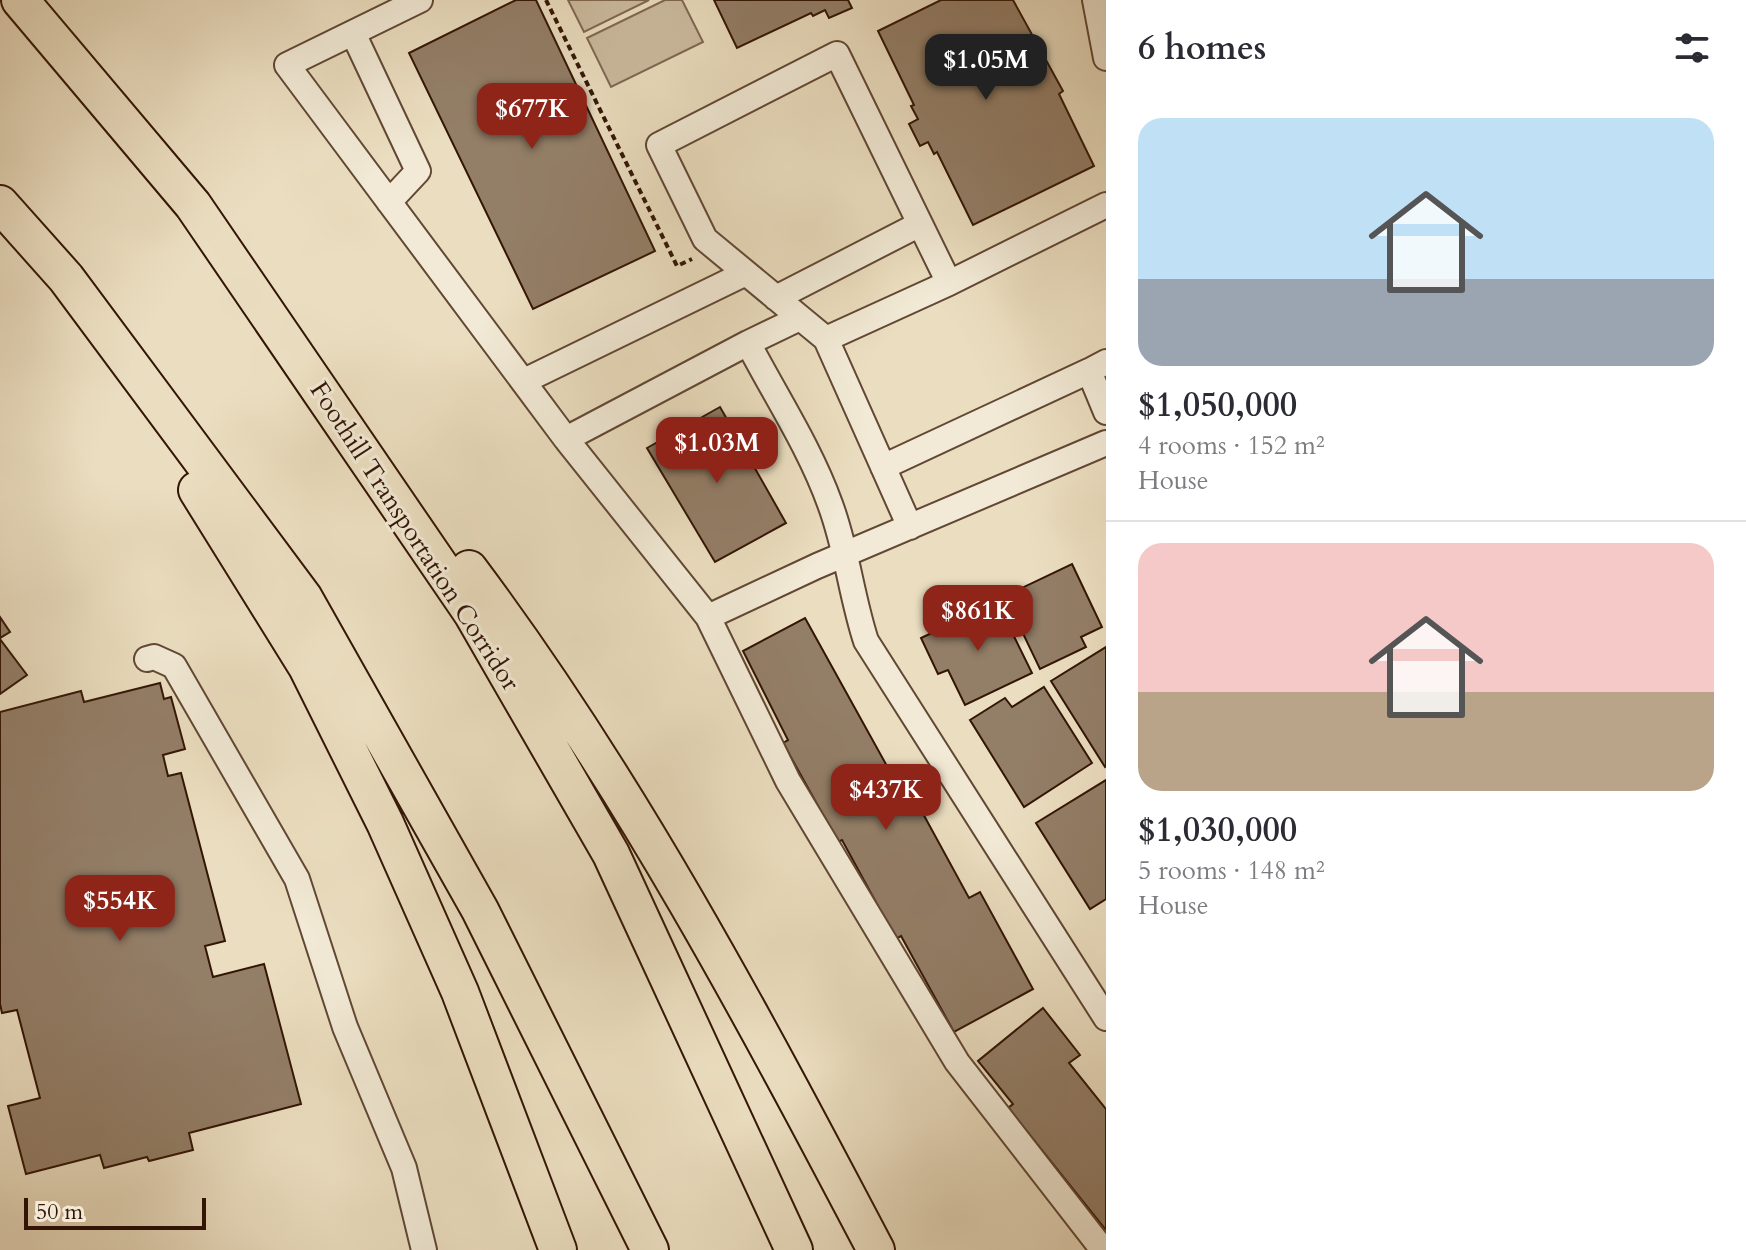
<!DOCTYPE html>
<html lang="en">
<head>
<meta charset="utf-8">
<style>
	:root { --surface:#fff; --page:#f7f7f7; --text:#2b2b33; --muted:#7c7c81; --line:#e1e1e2; --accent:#8f2418 }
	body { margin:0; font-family:Cardo,serif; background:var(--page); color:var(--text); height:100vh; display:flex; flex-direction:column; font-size:30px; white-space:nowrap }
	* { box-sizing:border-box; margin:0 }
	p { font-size:26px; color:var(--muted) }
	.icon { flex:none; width:44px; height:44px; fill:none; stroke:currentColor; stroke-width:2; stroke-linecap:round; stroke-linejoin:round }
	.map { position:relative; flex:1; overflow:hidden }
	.side { display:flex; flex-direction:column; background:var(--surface); width:640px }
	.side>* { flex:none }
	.scale { position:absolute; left:24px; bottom:20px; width:182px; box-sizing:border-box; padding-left:8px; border:4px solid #331506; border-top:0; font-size:22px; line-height:28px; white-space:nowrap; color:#331506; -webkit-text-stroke:6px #f2ead6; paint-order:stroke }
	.price { position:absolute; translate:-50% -68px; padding:0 18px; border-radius:16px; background:var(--accent); color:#fff; font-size:26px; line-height:52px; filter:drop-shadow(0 2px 4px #0008) }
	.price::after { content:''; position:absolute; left:50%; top:48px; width:24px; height:18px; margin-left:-12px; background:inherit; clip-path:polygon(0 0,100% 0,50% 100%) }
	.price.active { background:#222; color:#fff }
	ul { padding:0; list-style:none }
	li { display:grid; align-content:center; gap:16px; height:424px; padding:0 32px }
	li+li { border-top:2px solid var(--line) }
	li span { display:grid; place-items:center; height:248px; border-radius:24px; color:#555 }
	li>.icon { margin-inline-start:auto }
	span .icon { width:144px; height:144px; fill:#fffc; stroke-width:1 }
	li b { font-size:34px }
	h2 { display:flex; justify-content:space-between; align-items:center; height:96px; padding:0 32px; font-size:34px }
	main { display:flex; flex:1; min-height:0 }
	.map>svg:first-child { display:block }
	.green { fill:#ccbca0; stroke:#806853; stroke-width:2 }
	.building { fill:#937e67; stroke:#331506; stroke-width:2 }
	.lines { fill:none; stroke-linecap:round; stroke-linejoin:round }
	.minor-casing { stroke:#614734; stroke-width:28 }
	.highway-casing { stroke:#331506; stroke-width:40 }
	.path { stroke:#331506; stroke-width:4; stroke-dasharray:6 4; stroke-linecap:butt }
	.minor { stroke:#f2ead6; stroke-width:24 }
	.highway { stroke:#ebdec0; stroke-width:36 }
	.labels { text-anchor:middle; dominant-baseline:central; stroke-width:6; stroke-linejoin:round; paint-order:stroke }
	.street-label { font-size:26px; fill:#331506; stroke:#f2ead6 }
</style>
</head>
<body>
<main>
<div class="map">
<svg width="1106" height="1250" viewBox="0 0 1106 1250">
	<rect width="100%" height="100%" fill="#ebdec0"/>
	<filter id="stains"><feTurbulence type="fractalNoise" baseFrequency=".0025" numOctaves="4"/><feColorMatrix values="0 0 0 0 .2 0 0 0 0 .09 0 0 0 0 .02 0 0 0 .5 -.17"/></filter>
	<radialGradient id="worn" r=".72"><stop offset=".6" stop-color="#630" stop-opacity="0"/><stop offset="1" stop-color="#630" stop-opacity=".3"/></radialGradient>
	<!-- green -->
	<path class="green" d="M568,0h81l-65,32z
		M665,0h17l21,42 -92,45 -24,-49z"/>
	<!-- building -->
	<path class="building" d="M516,0h20l119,251 -122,58 -124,-256z
		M714,0h134l4,8 -23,10 -4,-8 -12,6 -2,-3 -74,35z
		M941,0h72l50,91 -4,3 35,72 -121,59 -36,-73 -3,2 -6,-12 -8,4 -11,-22 9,-5 -7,-13 3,-1 -36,-74z
		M720,407l66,116 -71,39 -68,-114z
		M1072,564l30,63 -21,10 5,10 -46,22 -35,-73z
		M997,602l35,71 -67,32 -17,-35 -10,4 -17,-36z
		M0,617l10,15 -10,6z
		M805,618l103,186 7,-5 54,99 11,-6 53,97 -79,43 -53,-96 -5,3 -54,-99 -4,2 -55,-99 5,-3 -45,-89z
		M0,639l27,36 -27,19z
		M1106,647v119l-1,1 -54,-86z
		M160,683l4,16 7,-2 14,52 -22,6 5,21 13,-3 44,168 -20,5 8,31 51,-13 37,140 -112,29 4,17 -44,11 -2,-4 -43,11 -4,-13 -74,19 -18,-68 32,-8 -23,-88 -15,3 -2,-9v-292l81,-21 3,11z
		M1044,687l48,76 -68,44 -54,-87 35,-22 7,9z
		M1106,780v119l-16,10 -54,-86z
		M1043,1008l37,47 -11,8 37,46v121l-98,-122 5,-4 -35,-43z"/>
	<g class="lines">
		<!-- minor casing -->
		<g class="minor-casing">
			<path id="minor" d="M420,0l-133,65 279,374 142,178 80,164 169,281 146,188
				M1095,0l11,58
				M353,33l65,138 -29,31
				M776,298l144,-74
				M826,339l123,-56
				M748,343l52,-25
				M1106,362l-17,9 17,41
				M524,381l222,-108
				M566,439l182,-96c27,52 62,105 82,161 17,45 21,91 36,137l240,377
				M883,467l206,-96
				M910,527l-84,-188 -121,-100 -46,-94 178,-91 112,229 157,-78
				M708,617l109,-51 289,-123
				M147,659l7,-2 20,9 123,213 48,148 59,141 20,82"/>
		</g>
		<!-- highway casing -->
		<g class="highway-casing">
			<path id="highway" d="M20,0l173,205 279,408 139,241 183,396
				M0,204l66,74 238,320 176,312 170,340
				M197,490l110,177 78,156 75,169 98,258
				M469,569c159,212 284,447 407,681"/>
		</g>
		<!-- path -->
		<path class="path" d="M546,0l131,266 15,-7"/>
		<!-- minor -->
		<use href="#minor" class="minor"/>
		<!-- highway -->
		<use href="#highway" class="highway"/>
	</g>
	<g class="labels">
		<!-- street labels -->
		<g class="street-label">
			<text transform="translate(415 536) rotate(57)">Foothill Transportation Corridor</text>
		</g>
	</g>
	<rect width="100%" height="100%" filter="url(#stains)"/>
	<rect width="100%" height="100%" fill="url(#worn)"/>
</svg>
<div class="scale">50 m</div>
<b class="price active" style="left:986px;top:102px">$1.05M</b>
<b class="price" style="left:532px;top:151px">$677K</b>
<b class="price" style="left:717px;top:485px">$1.03M</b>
<b class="price" style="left:978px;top:653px">$861K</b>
<b class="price" style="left:886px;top:832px">$437K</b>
<b class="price" style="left:120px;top:943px">$554K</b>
</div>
<section class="side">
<h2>6 homes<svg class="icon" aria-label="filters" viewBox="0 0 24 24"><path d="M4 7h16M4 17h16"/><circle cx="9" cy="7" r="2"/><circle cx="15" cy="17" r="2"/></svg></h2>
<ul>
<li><span style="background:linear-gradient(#bfe0f5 65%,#9aa5b1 0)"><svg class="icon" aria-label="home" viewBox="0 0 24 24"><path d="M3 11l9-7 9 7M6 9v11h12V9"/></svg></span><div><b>$1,050,000</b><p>4 rooms · 152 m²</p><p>House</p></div></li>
<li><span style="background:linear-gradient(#f6c9c9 60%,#b9a48a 0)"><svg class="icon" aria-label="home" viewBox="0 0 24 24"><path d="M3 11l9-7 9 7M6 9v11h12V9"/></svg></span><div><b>$1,030,000</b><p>5 rooms · 148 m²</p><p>House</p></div></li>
</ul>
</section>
</main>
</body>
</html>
